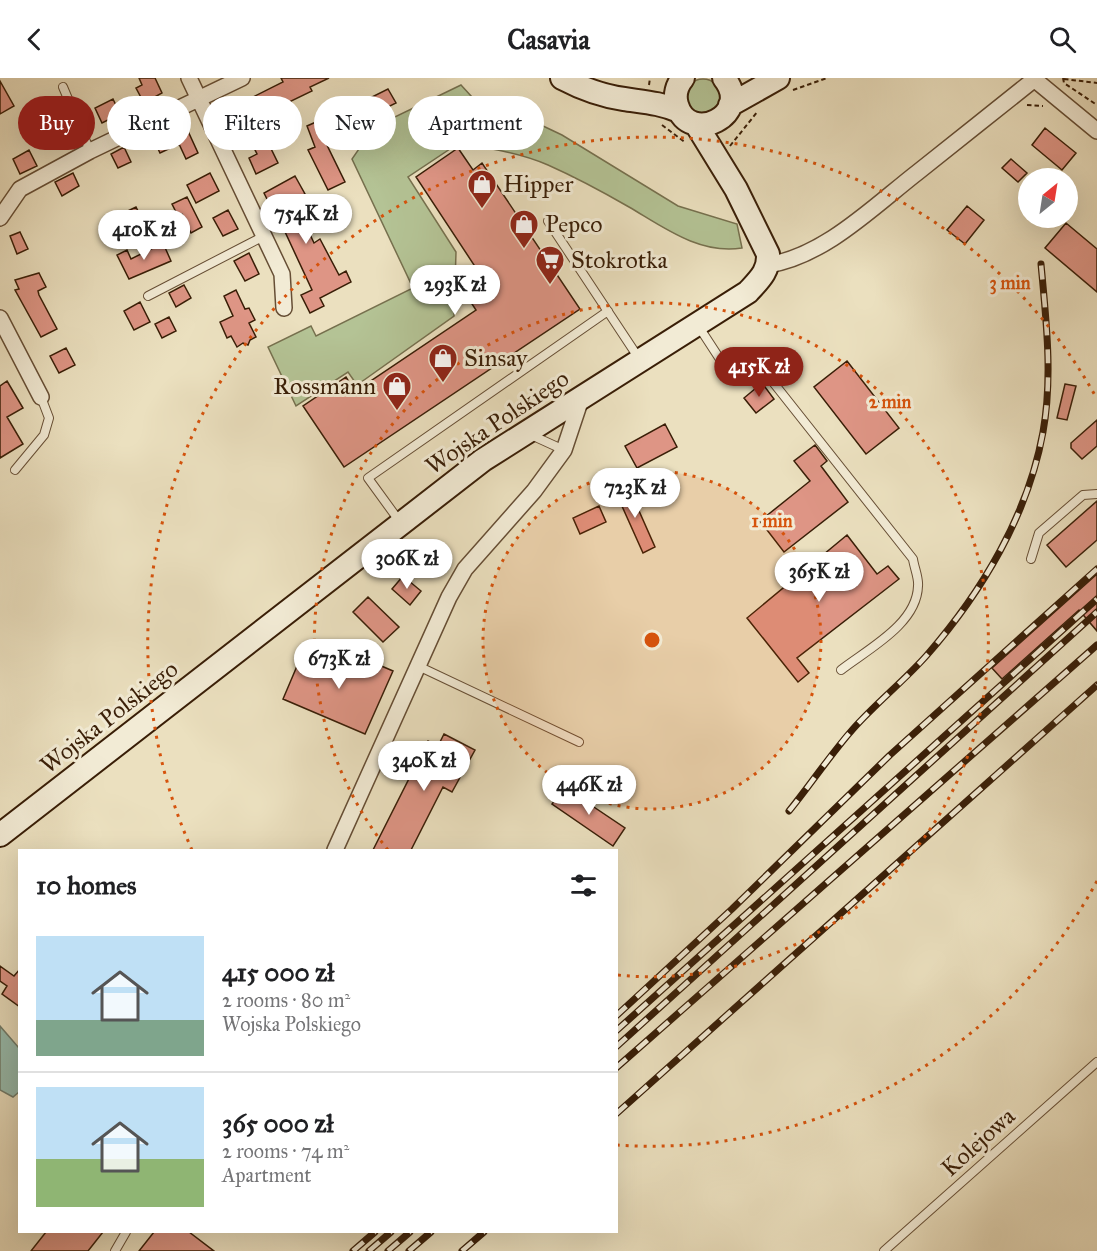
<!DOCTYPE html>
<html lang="en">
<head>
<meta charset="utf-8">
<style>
	:root { --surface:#fff; --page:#f6f6f6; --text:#202124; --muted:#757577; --line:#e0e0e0; --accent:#8f2418 }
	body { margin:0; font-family:"IM FELL Great Primer",serif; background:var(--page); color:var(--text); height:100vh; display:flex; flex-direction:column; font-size:22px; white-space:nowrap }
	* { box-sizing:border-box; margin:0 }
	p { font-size:20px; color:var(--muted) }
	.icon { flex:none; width:33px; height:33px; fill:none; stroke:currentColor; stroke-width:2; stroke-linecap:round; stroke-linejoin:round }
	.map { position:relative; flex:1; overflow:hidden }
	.drawer { position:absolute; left:18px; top:771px; width:600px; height:384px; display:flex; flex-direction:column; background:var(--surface); border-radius:0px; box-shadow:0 6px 24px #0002 }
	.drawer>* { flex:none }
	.guide { position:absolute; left:18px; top:18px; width:600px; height:54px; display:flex; gap:12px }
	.needle { width:39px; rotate:30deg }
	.controls { position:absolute; left:1018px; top:90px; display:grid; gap:12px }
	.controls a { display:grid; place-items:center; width:60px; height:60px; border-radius:50%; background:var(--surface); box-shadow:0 6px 24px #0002; font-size:30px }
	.price { position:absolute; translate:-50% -51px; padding:0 14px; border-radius:21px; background:#fff; color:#222; font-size:20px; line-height:39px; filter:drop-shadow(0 2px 3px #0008) }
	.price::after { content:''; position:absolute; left:50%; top:36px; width:18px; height:14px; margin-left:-9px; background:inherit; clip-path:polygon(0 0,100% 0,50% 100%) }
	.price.active { background:var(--accent); color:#fff }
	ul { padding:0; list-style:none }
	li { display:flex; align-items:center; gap:18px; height:150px; padding:0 18px }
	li+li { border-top:2px solid var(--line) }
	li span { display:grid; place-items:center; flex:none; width:168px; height:120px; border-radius:0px; color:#555 }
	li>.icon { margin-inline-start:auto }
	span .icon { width:72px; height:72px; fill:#fffc; stroke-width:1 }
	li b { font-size:26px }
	h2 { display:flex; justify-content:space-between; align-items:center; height:72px; padding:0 18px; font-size:26px }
	.tag { padding:0 21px; border-radius:27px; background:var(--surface); box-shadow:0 6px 24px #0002; font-size:21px; line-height:54px }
	.tag.active { background:var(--accent); color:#fff }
	header { display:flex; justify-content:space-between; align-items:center; height:78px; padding:0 18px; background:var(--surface); font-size:27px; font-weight:800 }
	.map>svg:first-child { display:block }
	.green { fill:#b4c395; stroke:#76704e; stroke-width:1.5 }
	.water { fill:#98bdaf; stroke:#727d6c; stroke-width:1.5 }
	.building { fill:#de9585; stroke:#391e07; stroke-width:1.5 }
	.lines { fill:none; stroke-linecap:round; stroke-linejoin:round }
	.lane-casing { stroke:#664e35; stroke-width:10 }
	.street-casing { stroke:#664e35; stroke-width:18 }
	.secondary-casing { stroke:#391e07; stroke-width:26 }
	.path { stroke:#391e07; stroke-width:2; stroke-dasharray:4.5 3; stroke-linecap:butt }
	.lane { stroke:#f2ebd5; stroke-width:8 }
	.street { stroke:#f2ebd5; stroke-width:15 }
	.secondary { stroke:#f2ebd5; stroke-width:22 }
	.rail-casing { stroke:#391e07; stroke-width:7 }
	.rail { stroke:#f2ebd5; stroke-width:4.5; stroke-dasharray:14; stroke-linecap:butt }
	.ring { fill:none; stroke:#d6530c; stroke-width:3; stroke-dasharray:3 6 }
	.labels { text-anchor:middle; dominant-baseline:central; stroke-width:6; stroke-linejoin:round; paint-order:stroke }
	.poi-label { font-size:24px; fill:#391e07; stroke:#f2ebd5; text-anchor:start }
	.street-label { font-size:24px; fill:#391e07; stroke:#f2ebd5 }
	.centre { fill:#d6530c; stroke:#f2ebd5; stroke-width:3 }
	.ring-label { font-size:18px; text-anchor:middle; font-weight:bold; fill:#d6530c; stroke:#f2ebd5; stroke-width:6; stroke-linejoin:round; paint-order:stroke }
</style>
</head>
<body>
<header><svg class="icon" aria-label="back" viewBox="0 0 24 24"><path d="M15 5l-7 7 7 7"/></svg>Casavia<svg class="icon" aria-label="search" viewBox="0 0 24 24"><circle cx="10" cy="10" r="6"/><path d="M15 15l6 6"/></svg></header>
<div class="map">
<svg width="1097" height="1173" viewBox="0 0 1097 1173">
	<rect width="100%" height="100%" fill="#ebe0bf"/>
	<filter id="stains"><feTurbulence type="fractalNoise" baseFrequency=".00333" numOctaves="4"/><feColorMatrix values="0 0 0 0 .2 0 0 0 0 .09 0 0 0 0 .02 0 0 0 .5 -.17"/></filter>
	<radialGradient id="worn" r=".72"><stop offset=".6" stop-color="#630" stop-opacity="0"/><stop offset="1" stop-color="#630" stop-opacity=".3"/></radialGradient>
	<!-- green -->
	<path class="green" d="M685 19a18 18 0 1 1 36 0a18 18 0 1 1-36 0Z
		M461,7l11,12 33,11 57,27 116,71 59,18 5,24c-42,7 -79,-21 -113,-41 -26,-15 -54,-30 -81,-42 -27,-12 -60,-17 -89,-22l-51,34 48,75 -2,64 -97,69 -9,-13 -52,34 -28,-59 43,-21 5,10 97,-48 -61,-129 22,-32z"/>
	<!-- water -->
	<path class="water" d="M0,948l19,22v44l-6,5 -13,-7z"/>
	<!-- building -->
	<path class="building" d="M139,0h16l7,15 -18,10 -8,-15 6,-3z
		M281,0h48l-19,9 2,4 -56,27 22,45 -22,11 -7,-16 8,-4 -13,-27 -15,7 -6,-13 30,-14 -4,-8 34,-17z
		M0,3l14,25 -14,8z
		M388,11l8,14 -72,36 21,43 -17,8 -20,-40 7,-3 -8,-21 18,-8 1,2z
		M113,21l7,15 -18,9 -7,-15z
		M182,40l16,35 -12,6 -7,-15 -19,9 -7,-15 3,-1 -2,-5z
		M66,44l8,15 -13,7 -8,-15z
		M1045,50l31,25 -14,17 -30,-25z
		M124,69l7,15 -13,6 -7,-14z
		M458,70l15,22 9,-7 98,146 -236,158 -41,-61 43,-29 8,13 12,-6 110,-74 -15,-23 19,-13 -64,-97z
		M29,72l8,16 -17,8 -7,-15z
		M1011,81l16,14 -9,9 -16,-14z
		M73,95l6,13 -17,10 -7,-14z
		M210,95l9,18 -23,12 -9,-18z
		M295,98l10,18 -11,6 20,43 6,-4 19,36 7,-4 5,11 -31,16 4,8 -14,7 -9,-18 11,-5 -39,-84 -2,1 -7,-14z
		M187,119l15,30 -11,6 -9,-19 -4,2 -6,-12z
		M967,128l17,14 -19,24 -18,-14z
		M136,129l9,18 -18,10 -10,-19z
		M228,132l10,19 -15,7 -10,-18z
		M1066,145l31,26v43l-52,-44z
		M20,154l8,17 -11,5 -7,-18z
		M163,165l8,18 -42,18 -12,-24 10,-5 4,9z
		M249,175l10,21 -14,7 -11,-20z
		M39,195l7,14 -8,4 1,4 18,34 -16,8 -26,-47 4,-1 -4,-9z
		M184,207l7,13 -15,9 -7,-14z
		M236,212l9,19 4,-1 6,12 -6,3 7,14 -6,3 -2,5 -5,-2 -6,4 -6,-11 -4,2 -7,-16 13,-6 -9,-20z
		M140,224l10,20 -16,8 -10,-19z
		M169,239l7,14 -14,7 -7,-14z
		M66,270l9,17 -16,8 -9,-17z
		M847,283l52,67 -33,26 -52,-67z
		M7,303l16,27 -16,9 16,27 -23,14v-72z
		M762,305l12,16 -18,14 -12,-15z
		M1065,306l11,2 -9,34 -10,-2z
		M1097,342v26l-15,13 -11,-11v-5z
		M665,346l12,23 -40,21 -12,-22z
		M815,367l12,16 -6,5 27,36 -64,50 -24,-31 50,-40 -16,-20z
		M628,408l27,61 -12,6 -26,-58v-4z
		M1097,423v39l-31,27 -19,-22z
		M599,428l7,16 -26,12 -7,-16z
		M847,457l30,39 11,-8 11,13 -102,79 12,15 -11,9 -51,-64z
		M1097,496v57l-18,-21 -77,69 -10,-11z
		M403,498l18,15 -11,14 -18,-16z
		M368,519l31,30 -16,15 -30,-30z
		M303,574l40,17 8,-16 42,18 -28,63 -82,-35z
		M444,656l31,16 -23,42 -9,-5 -32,63h-38l55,-109 10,5z
		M564,709l61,41 -12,18 -61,-42z
		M0,888l14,10 6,-7v38l-18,-13 5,-8 -7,-5z
		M46,1154h57l-15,19h-57z
		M154,1154h35l25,19h-75z"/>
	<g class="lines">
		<!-- lane casing -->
		<g class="lane-casing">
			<path id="lane" d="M63,9l27,64
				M548,143l90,136
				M148,218l116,-60
				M699,249l30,46 8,5 24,-11 152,192c1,8 6,19 5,27 -1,38 -50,63 -77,84
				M529,356l35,16
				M15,392l29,-35 5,-17 -8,-21
				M400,444l-32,-44 240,-167
				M1031,481l8,-26 44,-38 14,-1
				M418,588l161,76
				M115,1173l11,-19
				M884,1173l213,-189"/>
		</g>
		<!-- street casing -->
		<g class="street-casing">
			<path id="street" d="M189,0l93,196 2,34
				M1034,1l63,52
				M0,140l20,-29 70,-38 152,-73
				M768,187c57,-9 106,-59 150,-93 39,-31 79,-63 118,-94
				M0,240l41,79
				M335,772l114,-253 16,-28 69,-78 30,-41 18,-54"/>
		</g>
		<!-- secondary casing -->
		<g class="secondary-casing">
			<path id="secondary" d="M562,0c19,10 40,18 62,21 20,3 37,4 55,12
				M683,0c-6,7 -9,17 -6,27 12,41 77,10 47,-27
				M730,27l48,-27
				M0,757l483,-375 265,-168c12,-13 21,-21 20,-38l-32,-65 -40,-65"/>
		</g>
		<!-- path -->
		<path class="path" d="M1063,0l1,5 33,22
			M1064,1l33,4
			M649,7l1,-7
			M793,12l34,-12
			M1027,27l16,1
			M662,47l24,18
			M730,68l28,-35"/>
		<!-- lane -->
		<use href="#lane" class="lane"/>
		<!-- street -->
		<use href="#street" class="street"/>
		<!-- secondary -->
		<use href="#secondary" class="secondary"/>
		<!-- rail casing -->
		<g class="rail-casing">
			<path id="rail" d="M789,733c22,-27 41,-56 64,-82 23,-26 51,-48 74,-74 55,-63 101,-140 116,-223 10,-55 3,-113 -2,-168
				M616,938l116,-107 158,-154 207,-186
				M616,953l481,-432
				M616,969l481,-435
				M616,990l481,-423
				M616,1036l481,-429
				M353,1173l22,-19
				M369,1173l22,-19
				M388,1173l22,-19
				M409,1173l22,-19
				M462,1173l22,-19"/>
		</g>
		<!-- rail -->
		<use href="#rail" class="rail"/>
	</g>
	<!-- distance rings -->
	<circle cx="652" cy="562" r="169" fill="#d6530c" fill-opacity=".12"/>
	<g class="ring">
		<circle cx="652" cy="562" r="169"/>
		<path d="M388 772A337 337 0 1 1 617 897"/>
		<path d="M1097 803A506 506 0 0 1 617 1067M192 772A506 506 0 0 1 1097 321"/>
	</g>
	<!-- icons -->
	<defs>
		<g id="shop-pin" transform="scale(1.5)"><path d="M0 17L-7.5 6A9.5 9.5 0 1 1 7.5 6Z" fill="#8f2418" stroke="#f2ebd5"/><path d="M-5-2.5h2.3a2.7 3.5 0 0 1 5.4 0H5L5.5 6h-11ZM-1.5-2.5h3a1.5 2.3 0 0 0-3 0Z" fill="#fff"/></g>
		<g id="supermarket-pin" transform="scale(1.5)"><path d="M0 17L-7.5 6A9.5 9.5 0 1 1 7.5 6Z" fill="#8f2418" stroke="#f2ebd5"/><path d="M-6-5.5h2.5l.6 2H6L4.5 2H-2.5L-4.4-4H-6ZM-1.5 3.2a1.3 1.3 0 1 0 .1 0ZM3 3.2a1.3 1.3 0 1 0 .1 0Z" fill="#fff"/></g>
	</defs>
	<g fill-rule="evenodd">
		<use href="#shop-pin" x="482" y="106"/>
		<use href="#shop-pin" x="524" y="146"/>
		<use href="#supermarket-pin" x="550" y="182"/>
		<use href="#shop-pin" x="443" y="280"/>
		<use href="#shop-pin" x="397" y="308"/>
	</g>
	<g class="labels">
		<!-- poi labels -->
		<g class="poi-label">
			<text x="503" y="106">Hipper</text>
			<text x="545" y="146">Pepco</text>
			<text x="571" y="182">Stokrotka</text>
			<text x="464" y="280">Sinsay</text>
			<text x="376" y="308" text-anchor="end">Rossmann</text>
		</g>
		<!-- street labels -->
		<g class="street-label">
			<text transform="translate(497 344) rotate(-34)">Wojska Polskiego</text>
			<text transform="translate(109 639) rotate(-38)">Wojska Polskiego</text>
			<text transform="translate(978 1064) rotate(-42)">Kolejowa</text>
		</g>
	</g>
	<circle cx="652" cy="562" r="9" class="centre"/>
	<g class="ring-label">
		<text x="1010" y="211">3 min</text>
		<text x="890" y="330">2 min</text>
		<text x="772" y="449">1 min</text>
	</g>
	<rect width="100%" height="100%" filter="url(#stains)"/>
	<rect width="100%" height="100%" fill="url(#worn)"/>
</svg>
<div class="controls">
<a><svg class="needle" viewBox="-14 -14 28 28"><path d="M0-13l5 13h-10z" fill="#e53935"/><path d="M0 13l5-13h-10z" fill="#757577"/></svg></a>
</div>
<b class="price" style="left:306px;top:167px">754K zł</b>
<b class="price" style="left:144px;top:183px">410K zł</b>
<b class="price" style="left:455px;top:238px">293K zł</b>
<b class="price active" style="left:759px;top:320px">415K zł</b>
<b class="price" style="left:635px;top:441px">723K zł</b>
<b class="price" style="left:407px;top:512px">306K zł</b>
<b class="price" style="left:819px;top:525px">365K zł</b>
<b class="price" style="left:339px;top:612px">673K zł</b>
<b class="price" style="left:424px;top:714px">340K zł</b>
<b class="price" style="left:589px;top:738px">446K zł</b>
<div class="guide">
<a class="tag active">Buy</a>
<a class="tag">Rent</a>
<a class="tag">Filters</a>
<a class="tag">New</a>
<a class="tag">Apartment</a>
</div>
<section class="drawer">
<h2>10 homes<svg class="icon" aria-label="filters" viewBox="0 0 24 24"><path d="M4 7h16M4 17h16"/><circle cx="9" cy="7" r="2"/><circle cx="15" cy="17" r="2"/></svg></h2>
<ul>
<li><span style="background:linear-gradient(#bfe0f5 70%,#7fa58c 0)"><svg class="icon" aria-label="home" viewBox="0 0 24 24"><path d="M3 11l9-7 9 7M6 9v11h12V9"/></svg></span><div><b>415 000 zł</b><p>2 rooms · 80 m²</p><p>Wojska Polskiego</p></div></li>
<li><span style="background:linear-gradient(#bfe0f5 60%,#8fb573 0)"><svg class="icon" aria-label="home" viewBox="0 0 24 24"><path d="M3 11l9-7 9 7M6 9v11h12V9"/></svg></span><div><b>365 000 zł</b><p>2 rooms · 74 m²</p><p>Apartment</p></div></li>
</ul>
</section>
</div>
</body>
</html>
